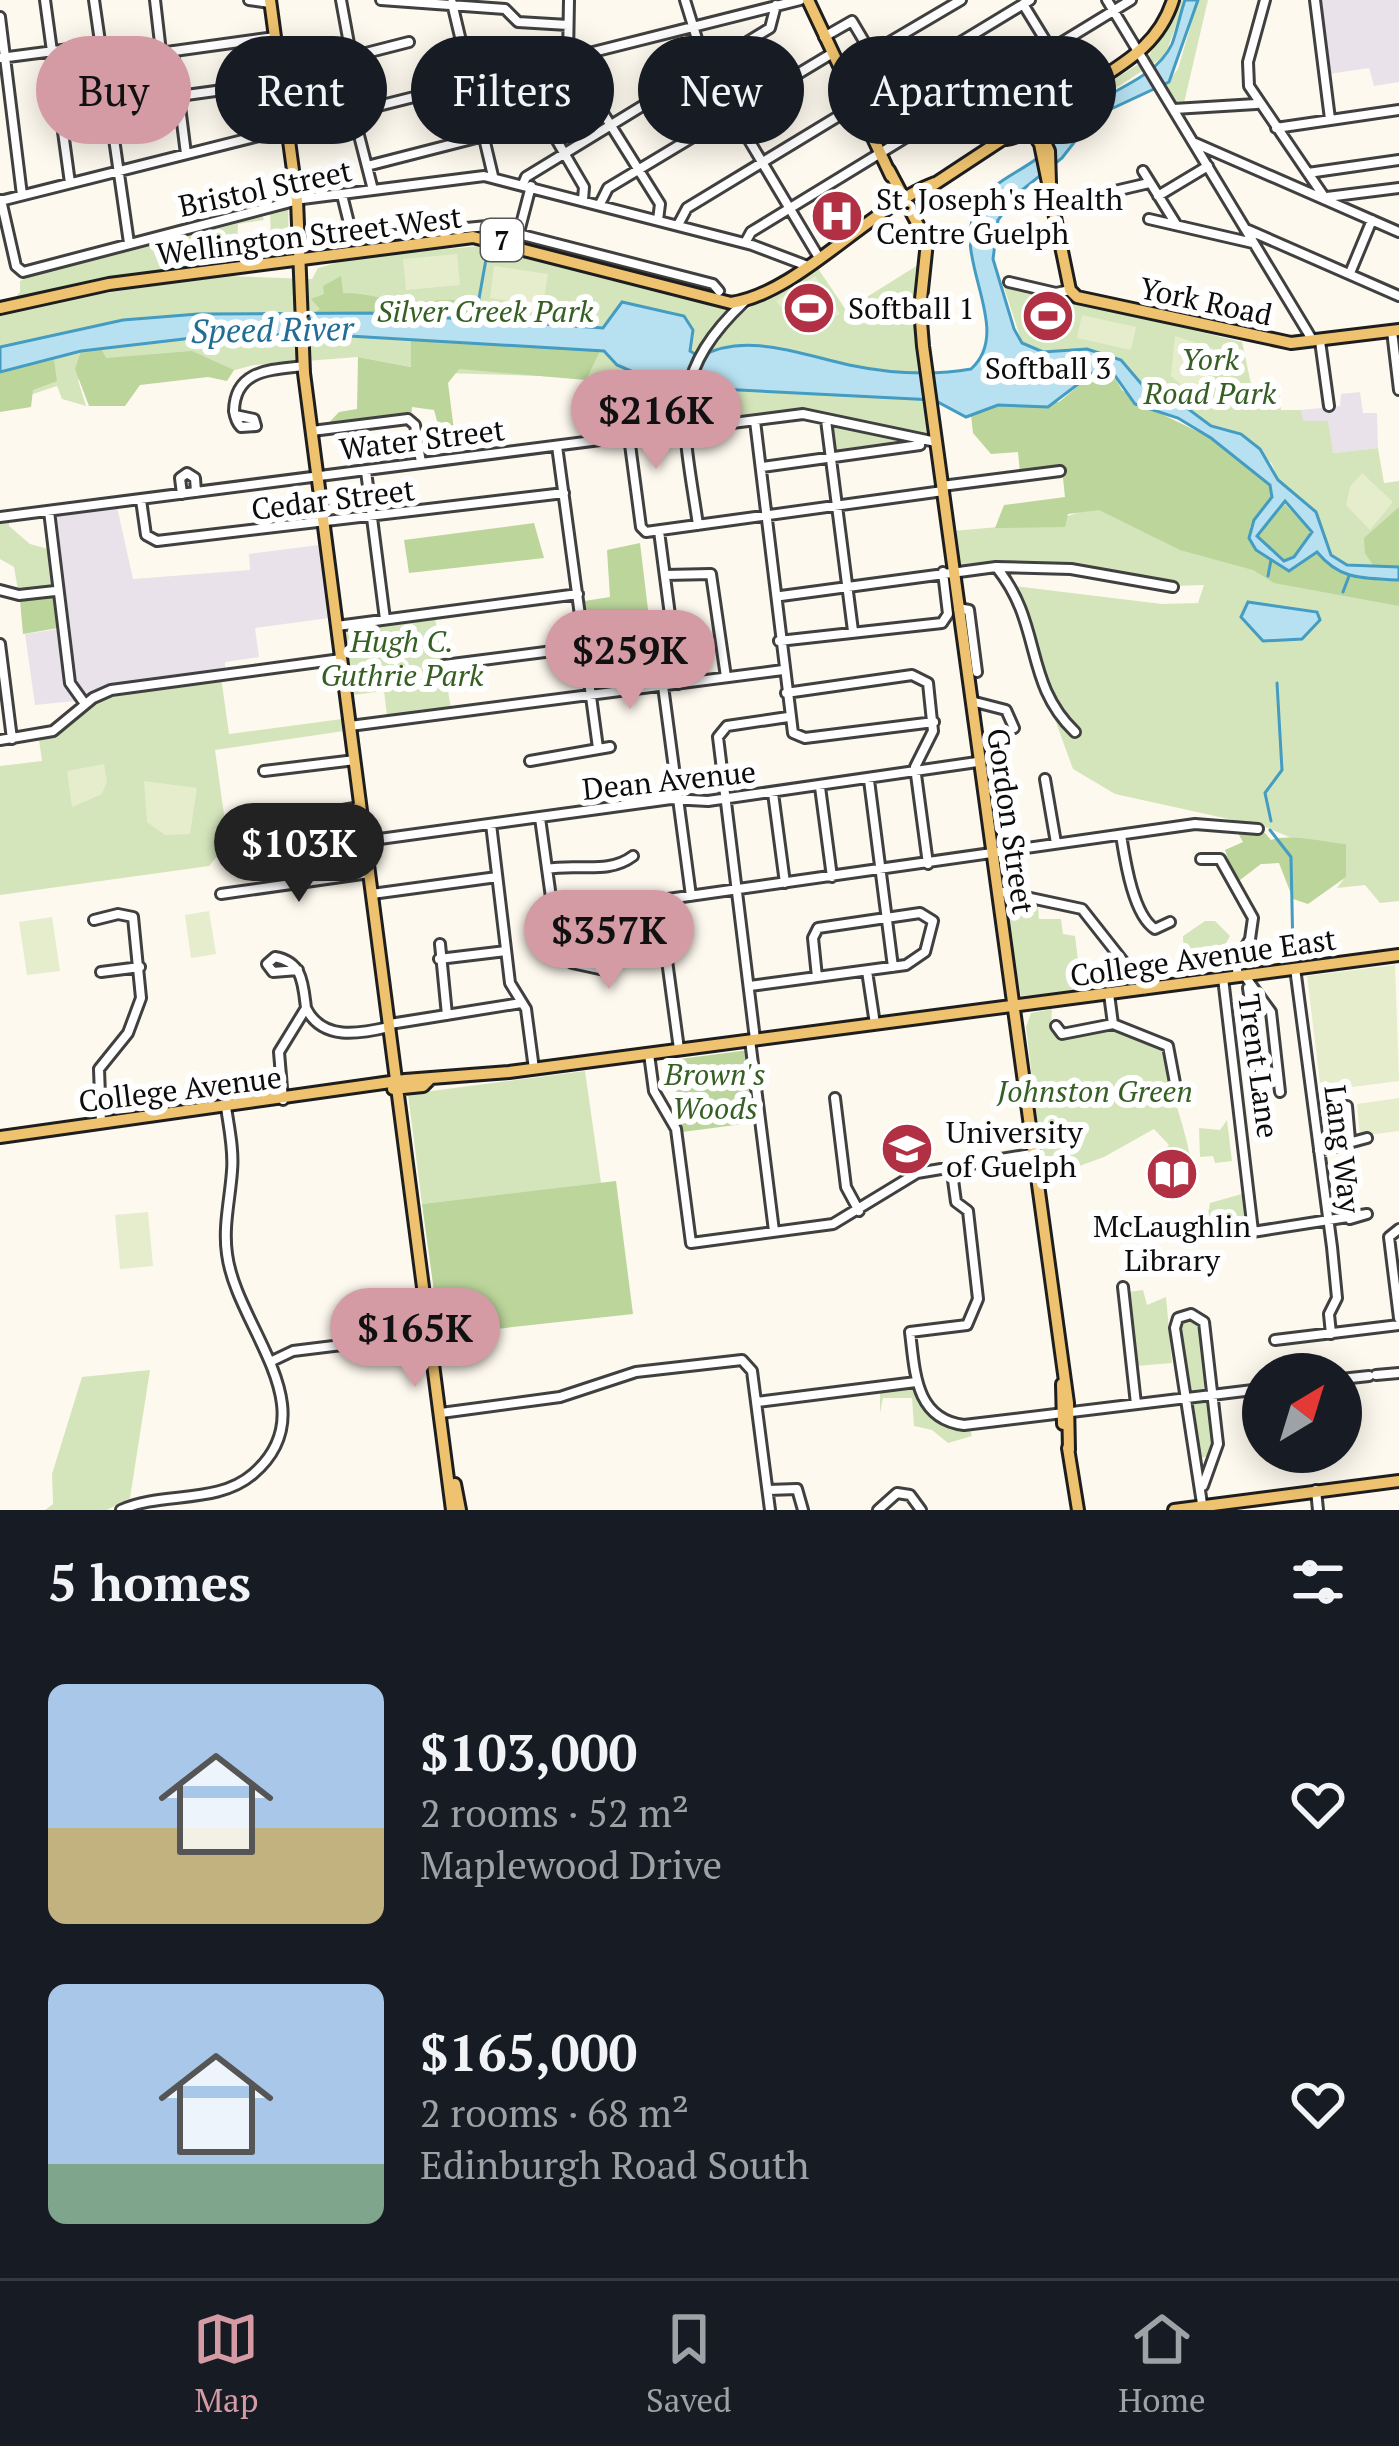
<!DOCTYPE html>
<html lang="en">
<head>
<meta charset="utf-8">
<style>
	:root { --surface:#171b24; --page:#20242c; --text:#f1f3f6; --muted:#9ea1a6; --line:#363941; --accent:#d59ba5 }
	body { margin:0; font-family:"PT Serif",serif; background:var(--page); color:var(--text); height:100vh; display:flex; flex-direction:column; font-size:45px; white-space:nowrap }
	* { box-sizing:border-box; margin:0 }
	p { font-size:39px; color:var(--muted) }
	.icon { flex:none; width:66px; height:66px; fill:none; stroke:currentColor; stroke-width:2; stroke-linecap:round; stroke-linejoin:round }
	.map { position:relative; height:1510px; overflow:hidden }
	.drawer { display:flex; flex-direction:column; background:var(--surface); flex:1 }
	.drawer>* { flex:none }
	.hud { position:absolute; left:36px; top:36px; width:1329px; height:108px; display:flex; gap:24px }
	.needle { width:78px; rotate:38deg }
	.tools { position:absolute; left:1242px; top:1353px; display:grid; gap:24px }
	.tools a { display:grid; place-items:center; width:120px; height:120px; border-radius:50%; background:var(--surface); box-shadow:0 6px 30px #0003; font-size:60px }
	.price { position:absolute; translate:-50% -102px; padding:0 27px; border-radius:42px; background:var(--accent); color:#111; font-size:39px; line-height:78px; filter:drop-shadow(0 3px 6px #0008) }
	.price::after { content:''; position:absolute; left:50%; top:72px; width:36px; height:27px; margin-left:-18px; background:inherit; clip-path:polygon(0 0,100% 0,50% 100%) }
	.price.selected { background:#222; color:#fff }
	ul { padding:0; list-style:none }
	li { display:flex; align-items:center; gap:36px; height:300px; padding:0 48px }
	li span { display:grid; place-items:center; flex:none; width:336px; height:240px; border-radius:18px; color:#555 }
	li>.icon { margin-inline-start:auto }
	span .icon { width:144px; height:144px; fill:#fffc; stroke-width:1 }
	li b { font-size:51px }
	h2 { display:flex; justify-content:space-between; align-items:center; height:144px; padding:0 48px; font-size:51px }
	.pill { padding:0 42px; border-radius:54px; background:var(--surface); box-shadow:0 6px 30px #0003; font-size:42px; line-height:108px }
	.pill.selected { background:var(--accent); color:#111 }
	.tabs { display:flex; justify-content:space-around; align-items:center; height:168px; border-top:3px solid var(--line); background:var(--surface); font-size:33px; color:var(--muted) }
	.tabs a { display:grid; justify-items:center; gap:6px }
	.tabs .selected { color:var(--accent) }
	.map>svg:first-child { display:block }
	.industrial { fill:#e9e2eb }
	.green { fill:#d5e5bb }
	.forest { fill:#bbd59b }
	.pitch { fill:#e5edcc }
	.water { fill:#b7e1f1; stroke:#449cc2; stroke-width:3; fill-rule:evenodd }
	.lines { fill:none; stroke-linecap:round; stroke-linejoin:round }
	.stream { stroke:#449cc2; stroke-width:3 }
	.minor-casing { stroke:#404040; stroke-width:14 }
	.major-casing { stroke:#1e1e1e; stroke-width:16 }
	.minor { stroke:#fff; stroke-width:8 }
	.major { stroke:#eec26e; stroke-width:10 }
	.labels { text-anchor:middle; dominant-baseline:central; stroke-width:12; stroke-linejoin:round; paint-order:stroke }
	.shield { fill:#fff; stroke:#565656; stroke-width:3 }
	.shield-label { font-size:27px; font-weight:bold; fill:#0d0d0d }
	.street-label { font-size:30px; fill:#0d0d0d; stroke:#fff }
	.poi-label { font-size:30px; fill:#0d0d0d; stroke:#fff; text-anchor:start }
	.park-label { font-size:30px; font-style:italic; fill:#355f23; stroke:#fff }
	.water-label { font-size:33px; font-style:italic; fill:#206d95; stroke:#fff }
</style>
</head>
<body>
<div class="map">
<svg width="1399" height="1510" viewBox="0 0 1399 1510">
	<rect width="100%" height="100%" fill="#fef9ee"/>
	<!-- industrial -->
	<path class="industrial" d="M1320,0h79v82l-25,4 -5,-18 -40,6z
		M1360,392l3,21h14l1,35 -45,5 -31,-32 -1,-11 39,-4 1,-12z
		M117,507l16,72 117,-9 -1,-16 70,-9 10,73 -74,10 4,29 -34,5v7l-113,15 -28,11 -7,-11 -17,-100 -4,-69z
		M58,629l9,55 9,17 -41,4 -10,-71z"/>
	<!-- green -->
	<path class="green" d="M1177,0h8l-20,56 -84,55 -29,33 -6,-21 102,-65z
		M1198,0h10l-24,103 -10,1 -10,-18 14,-17z
		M288,207l1,37 -10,9 -209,32 -57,15 7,-8v-11l29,-14 213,-54 2,7 -26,4 -1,26 22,-3 -2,-8h14l-1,-28z
		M491,245l243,63 -32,37 -23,46 -43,-1 -5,-11 -187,-6 -86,-16 -104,8 -46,12 -130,3 8,26 -24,-7 -5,-13 -57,19v-90l62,-16 165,-23 85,3 6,-11 39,-11z
		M918,265l-3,55 14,118 -125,-27 -83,10 2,-24 -33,-6c24,-74 67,-87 127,-124l29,43z
		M1003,284l239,58 11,51 26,-4 2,21h20l2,11h25l5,32 45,-5 6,35 15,-2v86l-52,-2 -16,-10 -15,-43 -38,-32 -6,-16 -31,-30 -30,-8 -24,-18 -37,-14 -30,-34 -33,-11 -44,3 -21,-9z
		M830,425l4,-1 76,20 -76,9z
		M1106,504l293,92v305l-19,2 -15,-18 -28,3 8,-11 -41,-34 -39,-16 -150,-33 -42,-25 -30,-82 -17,-79 -12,-22 148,18 36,-1 6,-18 -30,1 -122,-23 -92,2 -7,-34 92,-8z
		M9,518v8l21,18 22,6 -1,35 -33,5 -4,-23 -14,-8v-40z
		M435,618l16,90 -64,8 -3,-25 -31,4 -9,-67z
		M221,677l8,57 113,-15 2,12 -129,19 13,93 -19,23 -209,29v-129l42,-5 -3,-21c28,-7 38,-30 62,-41 38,-18 78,-18 120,-22z
		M1004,897l41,7 -7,2 1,13h22l2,15 12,2 7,56 -61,4z
		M1205,921h10l15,15 -5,9 11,8 -2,19 -9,2v-6l-41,-14 -1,-18z
		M1052,1009l-1,17 10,13 51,-13 56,22c-1,43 17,73 23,115l-11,1 -16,-13 5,-6 -15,-16 -50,28 -60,22 -18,-152 5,-14z
		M585,1071l16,112 -179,21 -14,-110z
		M1227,1120l5,41 -17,2 -2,-7 -13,1 -1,-29 21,2z
		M1245,1193l-1,32 -16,4 -2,-6 -19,-4 3,-16z
		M1143,1290l4,15 19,-8 6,66 -35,3 -9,-74z
		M1192,1317l9,5 8,66 -24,3 -7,-69z
		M150,1370l-20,128 -23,12h-62l8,-6 -1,-30 30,-97z
		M913,1387c13,23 30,38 57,41l2,8 -24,7 -16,-13 -18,-4 -2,-28h-29l-3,15v-21z
		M1207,1400l8,44 -4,11 -10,3 -13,-53z"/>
	<!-- forest -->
	<path class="forest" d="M341,276l2,17c26,0 45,8 67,9 24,0 46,-6 67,3l-6,14 -97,-8 -61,3 7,-5 -9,-10 13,-5 -1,-8z
		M411,339l189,12 -14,29 -127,-11 -11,14 8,63 -11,4 -11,-40 -22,-3 -1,13 -88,9 16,-17 18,-3 1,-52 53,10z
		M101,348l5,10 86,-7 42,19 -7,11 -19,-4 -68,8 -15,21h-36l-14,-37 6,-18z
		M54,360l3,21 -24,9 -2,17 -31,5v-40z
		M1106,363l16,27 17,13 72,35 59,47 2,12 -22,30 6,23 38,19 23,-18c24,30 47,27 82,29v26l-125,-23 -21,-13 -73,-20 -81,-40 -31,4 -3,13 -70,1 9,-23 61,-8 -3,-28 -42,4 -2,-21 -27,2 -18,-21 -2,-18 27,-10 61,-3z
		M1281,500l31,32 -18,25 -10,4 -27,-25z
		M1399,507v60l-24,1 -10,-15 -1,-15z
		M534,523l10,35 -135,15 -5,-33z
		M640,543l13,108 -32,5 -4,-22 -35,1 -4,-33 32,-5 -3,-47z
		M53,595l5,33 -35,6 -3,-34z
		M1233,824l32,9 6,7c17,-7 54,2 75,4v33l-38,27 -15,-5 -14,-36 -18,1 -25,19 -11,-33 18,-8z
		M749,1050l10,72 -77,10 -10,-72z
		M616,1181l17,133 -193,21 -18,-131z"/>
	<!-- pitch -->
	<path class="pitch" d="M457,254l3,31 -54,5 -3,-31z
		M494,266l54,8 -5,31 -53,-7z
		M815,276l25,38 -29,13 -16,-5 -19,-21z
		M1082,315l54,12 -5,23 -54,-12z
		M1175,336l45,15 -13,45 -20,-6 -16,-14z
		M1362,473l31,29 -23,28 -24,-25 4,-18z
		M104,764l3,17 -5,13 -30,13 -5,-36z
		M144,781l53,7 -7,46 -25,1 -18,-13z
		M209,911l7,43 -25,4 -6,-43z
		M52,917l8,54 -33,4 -8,-53z
		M1395,965l4,116 -78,10 -14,-115z
		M1399,1098v33l-39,5 -3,-32z
		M148,1212l5,54 -33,3 -5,-54z"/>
	<!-- water -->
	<path class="water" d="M1185,0h13l-29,82 -75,35 -32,41 -46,37 -18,25 -5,39 21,70 8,14 21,9 44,-3 34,11 29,34 37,14 24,18 30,8 19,15 18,31 38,32 15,43 16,10 52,2v13c-35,-2 -58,1 -82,-28l-28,19 -33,-21 -7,-12 5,-18 18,-23 -2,-12 -59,-47 -33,-20 -43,-14 -29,-41 -58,44 -50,-2 -32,12 -32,-17 -214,-11 -37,-13 -43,-1 -23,-10 -13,-14 -289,-17 -114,3 -120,14 -81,21v-25l123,-27 75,-6 174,-1 231,15 19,-26 62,14 9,14 -3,21 10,6c45,-26 103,-2 149,8 39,8 83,11 122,4 44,-40 -20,-110 5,-159 14,-29 40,-35 63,-53 18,-13 26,-34 44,-47 29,-20 74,-33 89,-66 5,-13 8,-30 13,-44zM1285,501l27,31 -18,25 -10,4 -27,-25z
		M1248,602l69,10 3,8 -18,19 -39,2 -22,-24z"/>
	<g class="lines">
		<!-- stream -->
		<path class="stream" d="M475,321l13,-73
			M1268,576l3,-16
			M1343,592l6,-16
			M1271,821l-6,-28 17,-23 -5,-87
			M1270,830l21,27 2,96"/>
		<!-- minor casing -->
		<g class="minor-casing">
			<path id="minor" d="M45,0l25,183
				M94,0l35,243
				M155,0l6,52
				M249,0l21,3
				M341,0l20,109
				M381,0l124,9 13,13 50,3
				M569,0l-1,57 92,147 -2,16
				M685,0l21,68 112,188
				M1107,0l206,341
				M1265,0l-17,62 1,24 76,112
				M1315,0l15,119
				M452,3l41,173
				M1023,4l27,44
				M0,17l22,178
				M824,37l28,-16 38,64
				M173,51l13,103
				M871,53l90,-53
				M0,58l100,-13
				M102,61l173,-24
				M531,67l15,55 38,65 -1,13
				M280,75l129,-33
				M179,96l102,-14
				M1174,109l82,-5
				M353,112l20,78
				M1276,128l123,-18
				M1195,143l204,89
				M367,166l117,-30
				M1143,171l33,53
				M1308,173l91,-13
				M523,184l3,-7 244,-149 6,-23
				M342,195l11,44 134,-13 226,58 6,7
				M1158,196l50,-30
				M1327,197l72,-9
				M1,200l15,66 7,6 279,-73 182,-23 268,69 53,20
				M0,201l800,-201
				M600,204l8,-16 223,-134
				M1055,205l94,-22
				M1149,219l104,24
				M678,225l9,-17 343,-208
				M1248,230l151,66
				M519,232l12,-46
				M745,243l6,-11 380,-232
				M1350,273l22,-53
				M1009,282l47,11 14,-3
				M1392,331l7,59
				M1320,341l9,65
				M630,413l-29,3 -4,-18 33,1 -1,38 12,90 5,5 297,-41
				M235,415l19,4 2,7 -15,1c-4,-4 -6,-10 -7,-16 1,-42 37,-41 70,-45
				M826,420l27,211
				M755,421l38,312 12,5 129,-16
				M312,431l96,-12 7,6 6,38
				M557,446l41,302
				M762,467l158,-22
				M366,471l19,148
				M942,486l118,-15
				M182,494l-2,-16 7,-5 8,5 1,14
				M141,500l5,35 11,6 407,-48
				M49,511l21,172 15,21
				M0,517l803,-103 133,28
				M698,525c-14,-99 -34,-148 47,-224
				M659,531l20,153
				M997,568c46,57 26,114 78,164
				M665,575l46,-1 15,103
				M0,590l19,5 36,-4
				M781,596l215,-29 75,2 102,18
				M958,608l11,2 8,62
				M337,626l241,-32
				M779,641l163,-18 6,-9 -5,-42
				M0,644l12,95
				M444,665l140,-18
				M663,686l28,210
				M786,693l126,-18 16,8 5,48 -18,36 13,97
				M971,701l35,9 8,18
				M350,726l433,-56
				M0,740l53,-9 40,-33 18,-8 230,-31
				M530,761l80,-14
				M264,771l91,-11
				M1045,779l11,64
				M869,780l24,187
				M820,787l12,90
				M773,793l12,90
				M540,818l18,130 14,15 37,8 5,-7 -6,-7 -10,8
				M491,824l19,159 16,26 8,60
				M238,828l122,-21
				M1121,835c4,25 12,80 34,94l15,-7
				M365,841l306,-42 37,2 269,-39
				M1201,859h19l33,59 -3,21 -14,24 2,13
				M547,869c30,-6 61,6 86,-13
				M998,891l84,18 63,80
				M221,894l148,-21
				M372,894l125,-17
				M94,920l24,-6 15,3 8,81 -13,35 -29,36 2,54
				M440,944l7,71
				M439,959l67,-8
				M1295,968l37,279 5,51 -8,16 2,20
				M298,970l-25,2 -6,-8 8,-7c28,5 28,27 31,51
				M867,971l8,53
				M101,972l39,-5
				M1244,975l27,37 9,80
				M1223,978l30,253
				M750,986l156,-21 19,-13 8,-31 -13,-8 -102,15 -5,10 4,39
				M1248,988l15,104
				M1109,994l4,30
				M390,1024l131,-21
				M1056,1026l6,8 51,-10 55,22 10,53
				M755,1039l-37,-302 9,-11 61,-9
				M750,1040l24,191
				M679,1049l-19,-140 8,-10 527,-75 63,5
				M649,1054l5,37 22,38 15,114 142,-19 84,-51 114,-19
				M835,1098l11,89 13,24
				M283,1100l-4,-48 27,-44c16,33 53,26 83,19
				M1347,1106l3,34
				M1319,1151l48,-13
				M951,1165l5,37 12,9 10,88 -11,26 -57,7c5,40 5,87 54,93l289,-35
				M1399,1229l-10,8 10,81
				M1227,1236l140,-22 -17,5
				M1123,1287l13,117
				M1275,1340l124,-15
				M270,1362l23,-11 138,-17
				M1376,1375l23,-2
				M1341,1379l28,-3
				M1259,1390l4,-1
				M757,1402l159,-20
				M441,1413l119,-16 76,-25 106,-12 10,11 18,139
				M1203,1486l15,-42 -14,-122 -13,-8 -13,4 -3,10 28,182
				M768,1490l29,-1 6,21
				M1316,1490l2,20
				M121,1510c41,-19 96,-5 132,-36 76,-65 -17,-147 -26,-220 -4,-28 3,-54 5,-83 2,-21 -3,-43 -6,-64
				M878,1510l19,-17 13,2 11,15"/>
		</g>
		<!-- major casing -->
		<g class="major-casing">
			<path id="major" d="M270,0l27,200 7,173 148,1137
				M808,0l83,176
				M1034,119l15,32 1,32
				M1026,123l14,21 30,146 7,7 214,46 108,-13
				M1006,139c21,-3 41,-21 57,-34 42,-35 92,-48 110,-105
				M889,170l38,72 -7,67 3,37 145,1057 1,47
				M930,187l79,-52
				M0,308l109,-24 364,-47 258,66c68,-10 137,-95 204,-120
				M393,1089l30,-3 6,-6
				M0,1137l405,-57 104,-8 890,-117
				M1062,1384l1,40
				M1068,1448l10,62
				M455,1484l5,26
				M1174,1510l225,-29"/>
		</g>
		<!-- minor -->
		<use href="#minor" class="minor"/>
		<!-- major -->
		<use href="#major" class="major"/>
	</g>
	<!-- icons -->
	<defs>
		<g id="hospital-disc" transform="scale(2.7)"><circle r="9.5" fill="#b23043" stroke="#fff"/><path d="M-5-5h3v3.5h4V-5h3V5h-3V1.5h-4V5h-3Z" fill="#fff"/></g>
		<g id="stadium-disc" transform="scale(2.7)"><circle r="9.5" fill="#b23043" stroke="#fff"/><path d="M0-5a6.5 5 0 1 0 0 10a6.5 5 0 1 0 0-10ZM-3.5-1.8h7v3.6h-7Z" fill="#fff"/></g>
		<g id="university-disc" transform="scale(2.7)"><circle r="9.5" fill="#b23043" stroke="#fff"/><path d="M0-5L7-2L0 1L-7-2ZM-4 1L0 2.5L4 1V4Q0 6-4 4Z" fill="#fff"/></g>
		<g id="library-disc" transform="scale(2.7)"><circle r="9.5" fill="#b23043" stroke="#fff"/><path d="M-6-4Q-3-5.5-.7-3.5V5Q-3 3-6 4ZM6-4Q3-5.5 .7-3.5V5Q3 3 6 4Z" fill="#fff"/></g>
	</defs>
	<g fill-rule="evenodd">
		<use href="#hospital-disc" x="837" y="216"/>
		<use href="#stadium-disc" x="809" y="308"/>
		<use href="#stadium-disc" x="1048" y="316"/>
		<use href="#university-disc" x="907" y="1149"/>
		<use href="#library-disc" x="1172" y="1174"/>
	</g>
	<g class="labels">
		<!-- shield labels -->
		<rect class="shield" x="481" y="219" width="42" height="42" rx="9"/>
		<g class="shield-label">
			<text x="502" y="240">7</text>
		</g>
		<!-- street labels -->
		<g class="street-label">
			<text transform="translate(265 188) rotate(-12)">Bristol Street</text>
			<text transform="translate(309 235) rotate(-7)">Wellington Street West</text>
			<text transform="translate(1206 301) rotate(12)">York Road</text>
			<text transform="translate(422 439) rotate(-7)">Water Street</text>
			<text transform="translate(333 499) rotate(-7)">Cedar Street</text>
			<text transform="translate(669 780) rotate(-6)">Dean Avenue</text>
			<text transform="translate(1011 821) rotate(82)">Gordon Street</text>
			<text transform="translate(1203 957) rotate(-8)">College Avenue East</text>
			<text transform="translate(1259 1066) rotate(82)">Trent Lane</text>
			<text transform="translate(180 1089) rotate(-7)">College Avenue</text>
			<text transform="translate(1343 1149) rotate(83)">Lang Way</text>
		</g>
		<!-- poi labels -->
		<g class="poi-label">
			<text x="876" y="199">St. Joseph's Health<tspan x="876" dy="34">Centre Guelph</tspan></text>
			<text x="848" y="308">Softball 1</text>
			<text x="1048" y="368" text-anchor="middle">Softball 3</text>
			<text x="946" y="1132">University<tspan x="946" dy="34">of Guelph</tspan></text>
			<text x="1172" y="1226" text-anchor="middle">McLaughlin<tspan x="1172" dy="34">Library</tspan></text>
		</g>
		<!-- park labels -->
		<g class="park-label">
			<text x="485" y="311">Silver Creek Park</text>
			<text x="1210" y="359">York<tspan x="1210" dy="34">Road Park</tspan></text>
			<text x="402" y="641">Hugh C.<tspan x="402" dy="34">Guthrie Park</tspan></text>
			<text x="715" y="1074">Brown's<tspan x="715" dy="34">Woods</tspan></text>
			<text x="1095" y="1091">Johnston Green</text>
		</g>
		<!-- water labels -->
		<g class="water-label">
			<text transform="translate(272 329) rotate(-1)">Speed River</text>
		</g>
	</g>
</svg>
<div class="tools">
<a><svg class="needle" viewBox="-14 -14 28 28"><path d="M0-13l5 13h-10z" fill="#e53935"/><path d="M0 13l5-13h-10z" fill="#9ea1a6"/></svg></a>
</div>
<b class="price" style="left:656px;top:472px">$216K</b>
<b class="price" style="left:630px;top:712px">$259K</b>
<b class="price selected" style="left:299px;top:905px">$103K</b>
<b class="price" style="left:609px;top:992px">$357K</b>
<b class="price" style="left:415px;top:1390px">$165K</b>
<div class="hud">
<a class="pill selected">Buy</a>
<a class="pill">Rent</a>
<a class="pill">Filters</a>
<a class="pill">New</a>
<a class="pill">Apartment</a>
</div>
</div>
<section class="drawer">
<h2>5 homes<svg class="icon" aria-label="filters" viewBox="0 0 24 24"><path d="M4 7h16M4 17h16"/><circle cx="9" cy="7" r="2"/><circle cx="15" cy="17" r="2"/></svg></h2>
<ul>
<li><span style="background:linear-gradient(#a9c7e8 60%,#c2b280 0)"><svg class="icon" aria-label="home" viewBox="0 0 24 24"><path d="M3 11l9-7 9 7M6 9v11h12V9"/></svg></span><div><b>$103,000</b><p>2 rooms · 52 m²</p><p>Maplewood Drive</p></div><svg class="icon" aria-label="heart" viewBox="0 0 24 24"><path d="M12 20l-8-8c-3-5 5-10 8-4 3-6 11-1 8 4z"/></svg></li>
<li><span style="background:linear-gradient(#a9c7e8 75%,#7fa58c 0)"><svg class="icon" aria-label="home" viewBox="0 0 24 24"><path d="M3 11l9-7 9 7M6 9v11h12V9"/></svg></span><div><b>$165,000</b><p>2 rooms · 68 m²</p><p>Edinburgh Road South</p></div><svg class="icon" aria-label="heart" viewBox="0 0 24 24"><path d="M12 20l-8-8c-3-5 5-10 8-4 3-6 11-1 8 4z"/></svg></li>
</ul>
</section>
<nav class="tabs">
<a class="selected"><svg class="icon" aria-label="map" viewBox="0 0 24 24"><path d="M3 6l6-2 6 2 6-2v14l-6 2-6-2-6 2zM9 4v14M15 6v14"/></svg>Map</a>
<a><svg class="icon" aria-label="saved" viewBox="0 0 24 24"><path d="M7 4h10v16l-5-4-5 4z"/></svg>Saved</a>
<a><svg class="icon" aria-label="home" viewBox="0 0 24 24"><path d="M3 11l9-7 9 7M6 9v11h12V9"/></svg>Home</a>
</nav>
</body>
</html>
